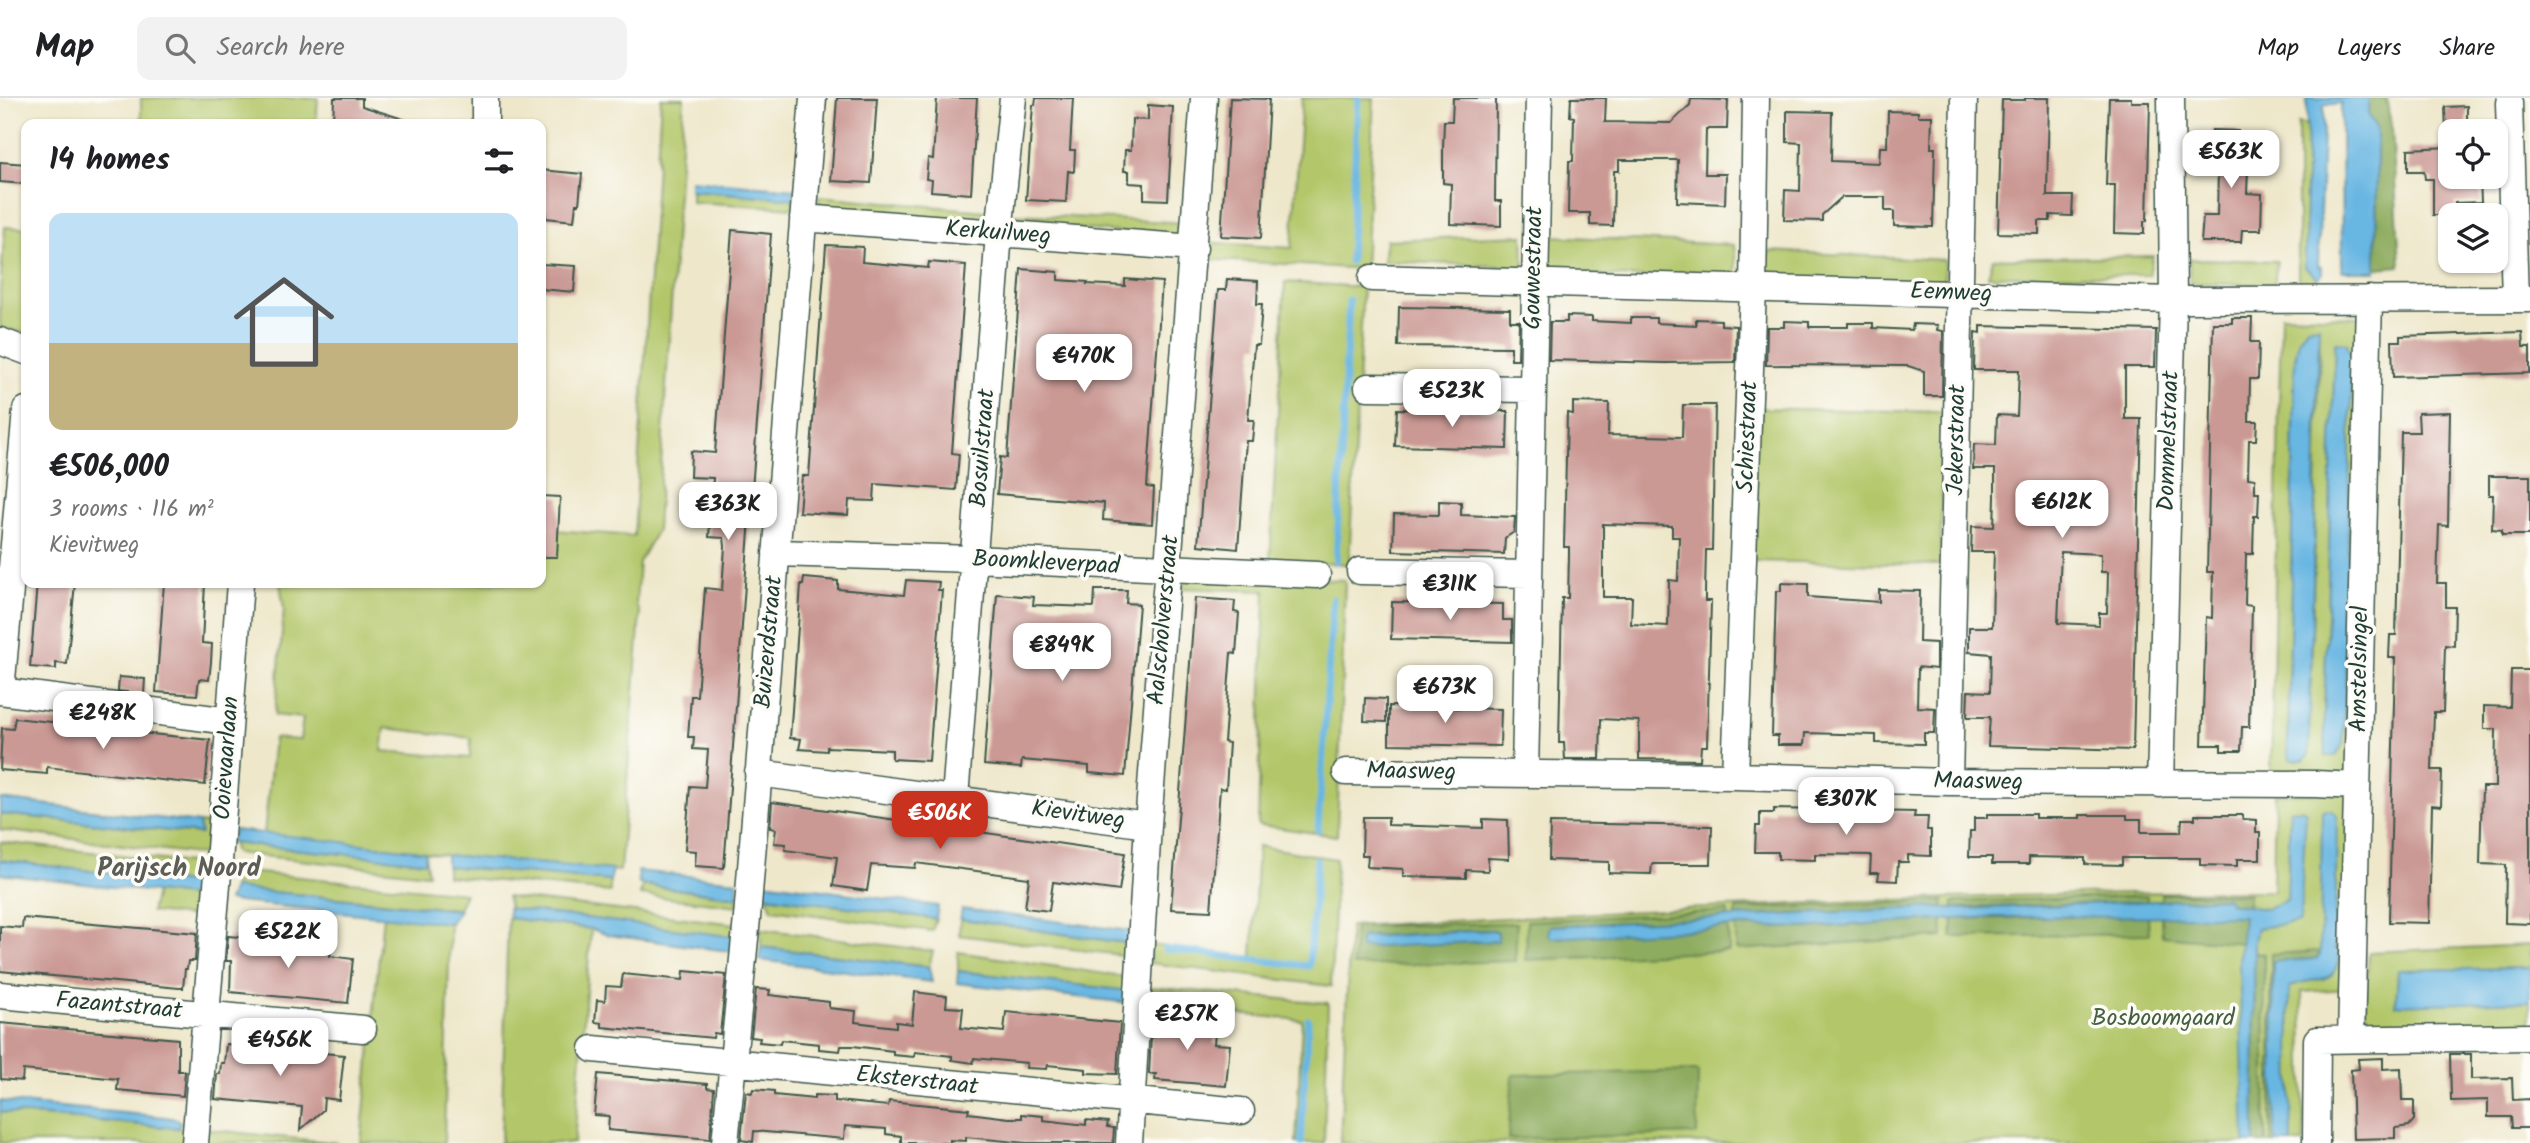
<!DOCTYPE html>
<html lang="en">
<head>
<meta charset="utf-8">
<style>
	:root { --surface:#fff; --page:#f2f2f2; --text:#202124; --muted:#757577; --line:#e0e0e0; --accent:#c8321e }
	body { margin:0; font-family:Kalam,sans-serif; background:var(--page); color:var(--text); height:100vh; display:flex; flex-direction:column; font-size:26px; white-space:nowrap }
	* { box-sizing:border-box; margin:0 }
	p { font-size:23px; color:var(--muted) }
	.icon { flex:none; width:38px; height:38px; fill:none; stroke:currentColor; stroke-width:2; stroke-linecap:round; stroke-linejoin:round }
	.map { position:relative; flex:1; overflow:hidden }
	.details { position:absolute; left:21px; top:21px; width:525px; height:469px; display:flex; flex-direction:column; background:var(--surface); border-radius:14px; box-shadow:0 2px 5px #0004 }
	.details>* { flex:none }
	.controls { position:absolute; left:2438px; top:21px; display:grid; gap:14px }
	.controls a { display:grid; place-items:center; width:70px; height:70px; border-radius:14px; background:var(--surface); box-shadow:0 2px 5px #0004; font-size:35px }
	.price { position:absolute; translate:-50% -60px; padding:0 16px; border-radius:14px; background:#fff; color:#222; font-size:23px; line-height:46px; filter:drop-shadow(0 2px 4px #0008) }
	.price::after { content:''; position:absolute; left:50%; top:42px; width:21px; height:16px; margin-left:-10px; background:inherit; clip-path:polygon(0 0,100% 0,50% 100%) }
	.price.on { background:var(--accent); color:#fff }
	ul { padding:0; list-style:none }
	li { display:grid; align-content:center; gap:14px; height:371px; padding:0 28px }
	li+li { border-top:2px solid var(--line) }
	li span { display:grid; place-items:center; height:217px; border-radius:14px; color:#555 }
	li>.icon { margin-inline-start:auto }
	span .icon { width:126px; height:126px; fill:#fffc; stroke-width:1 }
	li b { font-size:30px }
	h2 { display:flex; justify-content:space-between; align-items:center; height:84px; padding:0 28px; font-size:30px }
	header { display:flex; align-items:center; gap:42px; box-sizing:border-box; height:98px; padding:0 35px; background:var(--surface); border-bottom:2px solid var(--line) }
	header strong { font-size:33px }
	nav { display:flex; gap:38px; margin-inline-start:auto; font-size:24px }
	.search { width:490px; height:63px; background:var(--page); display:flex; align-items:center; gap:18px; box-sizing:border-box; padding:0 24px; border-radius:14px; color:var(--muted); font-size:26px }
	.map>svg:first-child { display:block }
	.green { fill:#b3c76b; stroke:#698250; stroke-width:2; fill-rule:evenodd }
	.forest { fill:#8eac5f; stroke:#56744a; stroke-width:2; fill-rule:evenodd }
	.water { fill:#68b6e2; stroke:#447a8b; stroke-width:2 }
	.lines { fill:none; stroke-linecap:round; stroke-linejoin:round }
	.stream { stroke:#68b6e2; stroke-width:7 }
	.building { fill:#cb9994; fill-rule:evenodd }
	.minor-casing { stroke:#3e564a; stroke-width:29 }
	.minor { stroke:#fff; stroke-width:26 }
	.labels { text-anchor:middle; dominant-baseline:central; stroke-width:7; stroke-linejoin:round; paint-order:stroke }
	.street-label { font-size:24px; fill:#1f3d34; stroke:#fdfcf7 }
	.park-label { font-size:24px; fill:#446042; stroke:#fdfcf7 }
	.neighbourhood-label { font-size:26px; font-weight:bold; fill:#5b5d56; stroke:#fdfcf7 }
</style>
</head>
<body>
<header>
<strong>Map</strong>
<div class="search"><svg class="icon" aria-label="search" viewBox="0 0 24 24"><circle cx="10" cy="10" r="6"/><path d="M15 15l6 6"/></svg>Search here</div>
<nav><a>Map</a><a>Layers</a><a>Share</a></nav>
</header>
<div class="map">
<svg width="2530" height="1045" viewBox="0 0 2530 1045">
	<rect width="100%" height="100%" fill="#fdfcf7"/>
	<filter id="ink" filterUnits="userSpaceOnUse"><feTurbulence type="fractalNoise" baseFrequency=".0143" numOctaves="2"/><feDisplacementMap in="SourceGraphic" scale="14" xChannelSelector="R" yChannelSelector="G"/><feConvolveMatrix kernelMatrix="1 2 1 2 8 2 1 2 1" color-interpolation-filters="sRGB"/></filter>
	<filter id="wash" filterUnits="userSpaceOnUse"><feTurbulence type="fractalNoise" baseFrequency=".00686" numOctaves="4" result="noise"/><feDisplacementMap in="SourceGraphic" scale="28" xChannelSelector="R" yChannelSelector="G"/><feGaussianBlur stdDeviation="1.57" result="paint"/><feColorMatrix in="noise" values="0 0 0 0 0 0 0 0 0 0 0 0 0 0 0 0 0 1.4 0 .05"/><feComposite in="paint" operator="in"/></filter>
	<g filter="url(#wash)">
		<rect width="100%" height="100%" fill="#eee7ca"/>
		<!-- green -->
		<path class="green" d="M141,0h177l-2,26h-175z
			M661,0h23l-27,432 -18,32 -3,42 4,10 -20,257 -148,-13 -208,-24 10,-96 26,2 3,-22 -28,-3 9,-106 -4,-26h261v-54l93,7zM385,630l86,10 -1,20 -88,-7z
			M1302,0h72l-9,171 -162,-10 1,-17 88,6z
			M2298,25l9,2 -2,142 12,11 2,12 -21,-5z
			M691,92l101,8 3,10 -104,-6z
			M819,98l165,15 -1,12 -164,-16z
			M1015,116l171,9 -1,14 -171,-13z
			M5,129l21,1v105l-26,-5v-39z
			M1523,137l1,32 -141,-6 3,-21z
			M1549,138l185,9 3,36 -193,-8z
			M1769,153l176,9 -1,25 -180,-4z
			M2153,158l-4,19 -161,1 5,-17z
			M2189,161l88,2 -3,24 -84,-2z
			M1285,184l78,5 -14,277 -79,-2z
			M2281,217l80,2 -10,458 -80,-1zM2318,228l2,16 -11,413 -18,5 -3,-7 7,-394 4,-20zM2335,245l10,353 -2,48 -7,12h-9l-3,-36z
			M1753,310l191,4 -4,153 -190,-4z
			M1267,480l78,2 -8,256 -79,-11 7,-234 -86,-3 2,-9z
			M2352,695l-6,196 -44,3 2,151h-964l10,-217c307,-16 615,-33 923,-35l2,-97z
			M0,716l200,20 -1,-11 9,1 -3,31 -205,-25z
			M0,744l207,23 -1,53 -55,-6 5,-20 41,5v-13l-197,-24z
			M232,745l194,19 2,12 -193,-21z
			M1258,748l78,13 -5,127 -182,-23 3,-18 100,12z
			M447,768l163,15v11l-163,-16z
			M237,773l228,22 -7,16 -225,-21z
			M643,787l93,12 3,9 -99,-11z
			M767,798l169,23 -4,12 -160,-22z
			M507,799l228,27 -1,13 -224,-28z
			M383,817l67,8 -6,220h-83z
			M508,820l83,11 -17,214h-76l3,-1z
			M960,821l171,25 -3,12 -169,-21z
			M761,831l172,22 -4,16 -168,-20z
			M2530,847v23l-132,2 -2,34 134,-3v22l-154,7 -9,-6 -2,-20 4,-52z
			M958,854l168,25v14l-168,-20z
			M1148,889l180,16 -4,140h-28l6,-123 -155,-14z
			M0,1014l185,17 -1,14h-184z
			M205,1031l132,14h-133z"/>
		<!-- forest -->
		<path class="forest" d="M2369,0h17l6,31 8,137 -24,2 1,-139 -8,-13z
			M2161,796h88l-1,12 -20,-3 -1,-5 -66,3z
			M2147,798v6l-194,6v-6z
			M1944,803l-1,6 -207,10v-8z
			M1728,813v6l-176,21 176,-11 1,24 -203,9 1,-39z
			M2221,816l22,2 -1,27 -80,-7 -1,-21z
			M2148,817l1,19 -197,3 1,-18z
			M1942,822l1,17 -207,13v-24l64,2z
			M1517,825l-2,38 -162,5 2,-40zM1493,832l5,2 -138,15 1,-10z
			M2320,853l-3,8 -41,2 -2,24 1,158h-4v-189z
			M2254,855l10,1 2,189h-11z
			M1698,973l-1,63 -189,5 5,-64z"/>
		<!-- water -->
		<path class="water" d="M2307,0h62v18l8,13 -1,142h-34l-1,-168 -17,2 -6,161 4,1v8l-5,3 -12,-11z
			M690,82l104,9v10l-104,-9z
			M2319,228l-10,429 -5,5h-13l-3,-7 7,-394 4,-20 8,-12z
			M2335,244l12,1 5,16 -7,337 -2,48 -7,12h-10l-2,-36z
			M0,701l199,24 2,11 -201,-20z
			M2302,711l4,3 -6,110 -43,6 -3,14 1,201h-10l-6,-183 4,-44 -250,1 -193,11 -59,-2 -60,5 -130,7 -3,-4 2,-8 390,-19 23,2 265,-11 1,5 37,6 21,-9 3,-90z
			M2331,712l6,6 -2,133h5c-3,44 -27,23 -51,39l3,155h-17l-2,-182 44,-2 3,-4 2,-144z
			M234,732l180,20 11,2 1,10 -196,-19z
			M446,757l167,15 -3,11 -164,-15z
			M0,762l197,24 3,6 -3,7 -197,-23z
			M638,773l99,10 1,16 -99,-13z
			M764,784l174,24 -2,13 -169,-23z
			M233,790l226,22 -9,13 -222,-22z
			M508,810l228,29v15l-128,-17 -17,-6 -82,-11z
			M962,811l168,22 2,13 -172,-25z
			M1493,832l5,2v9l-138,7v-11z
			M761,849l168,20 3,15 -173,-22z
			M2530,870v33l-134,4 2,-35z
			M958,873l172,20 -2,12 -171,-20z
			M0,1003l166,16 11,2 4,4 -3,5 -178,-16z"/>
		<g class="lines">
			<!-- stream -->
			<path class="stream" d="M1350,163l8,-163
				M1336,463l13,-261
				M1318,732l15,-231
				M1165,851l144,17 8,-106
				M1301,1045l7,-124"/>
		</g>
		<g id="blocks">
			<!-- building -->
			<path class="building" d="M334,0h28v8l44,14 -1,4h-72z
				M837,0h40l-6,85 -40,-2z
				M937,0h40l-6,96 -40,-3 1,-11 -6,-1 2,-21 5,1z
				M1036,0h37l-3,52h5l-1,22 -6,-1 -2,31 -40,-2 7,-95h2z
				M1230,0l39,1 -8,139 -40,-2z
				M1453,0h43l-1,103h6v25l-51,-2 1,-40 -8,-1v-35l1,-27h8z
				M1571,0h35l-1,24 66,1 19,-18 1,-6 37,1 -1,29h-21l-1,45h21l-1,30 -48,-2 1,-42h-59v11h-5l-1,55 -23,-1v-12h-22l1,-52h4l1,-44 -4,-1z
				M2025,0h24l-2,98h26l-1,20 -22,-1v6h-11v13l-41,-1 4,-133h23z
				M2109,0h22v4h19l-3,119h-3v13l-30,-1 1,-48h-9z
				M1148,7l25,2 -5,93 -24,-1v-15l-15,-1v-12h-5l1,-21h6l1,-31 16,1z
				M2467,8v25h-21l-1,-24z
				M1787,13l45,1 -1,49 48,2 1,-16h7l1,-36 30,1v4h14l-1,32h4l-2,79 -39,-1v-15h-9v-14h-43l-20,18v6l-38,-1 1,-30 15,1 1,-48 -14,-1z
				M2212,32l26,1 -1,13h12l-2,49 15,1 -1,36h-19l-1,12h-40l2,-26h14l1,-46h-14v-27h8z
				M2450,49v30h30l1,25 -26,1 1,12h-23v-36h-8l-1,-8h-16v-22z
				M0,64l26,2 -2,20 -24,-2z
				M541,72l41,4 -3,30h-3l-2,17 -28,-3v-4l-5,-1z
				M732,132l39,4 -47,634 -29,-2 1,-15 -11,-1 5,-64 15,1 3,-37 -15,-1 1,-12h-6l3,-41h6l8,-108 17,2 3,-44 -1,-8 -15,-1 4,-59 -23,-1 1,-26 24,2z
				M826,147l37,2 -1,15 66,6 1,-6 37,3 -14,188 7,1 -3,36 -81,-6 -1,17 -25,-1 -1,15 -49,-3 3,-36h7z
				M541,166l35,2 -2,26 -33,-3z
				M1021,171l37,3v8l30,2 -1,2 38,2v-7l37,3 -15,205 7,1 -2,36 -49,-4 1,-17 -107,-9 3,-37 7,1z
				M1227,181l31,2 -1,23h5l-3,41h-5l-6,75h6l-2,21h-6l-8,108 -40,-4 20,-255h8z
				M1399,209l111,2v12h9l-1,38h-7v-12l-113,-1z
				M1567,218l25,1v4l39,2v-5h25v5l40,2v-6l25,1v5l15,1 -1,36 -70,1 -116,-3 1,-38h17z
				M2232,220h20l-1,24h8l-1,37h-8l-1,42h8l-1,19h-7l-1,38 7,1v13h4l-1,24h-4l-1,38h-7l-1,51 7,1 -3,121h-7l-1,24h-20v-6h-19l4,-128 6,1 1,-46h-6l6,-249h19z
				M1784,223l25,1v5h39v-4h25v5l39,2 1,-6 25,1 -1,5 6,1 -1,65h-18v-25l-16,-5 -142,-1 1,-38h17z
				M1981,228l175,4 -1,37h-30v52h16l-8,331 -145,-4 2,-29h-23l1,-26 22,1 1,-38 -22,-2v-25h23l1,-46 1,-29h-23l1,-26 22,1 1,-29v-29h-22l1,-25 22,1 1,-30 20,1 2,-46h-45l1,-38 6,1zM2061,454l40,2v18h7l-1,41h-8v12l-41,-2z
				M2522,234l1,15h7v26l-137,4 -1,-36h8v-5z
				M1573,304l36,1 -1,32 74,2 1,-32h32l-3,145h-6l-1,43v8h6l-4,145h-6l-1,14 -61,-1v-38l-38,-2 -1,40h-35l-1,-16h-5l3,-145h6l1,-43v-8h-5l3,-134 6,1zM1603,426l69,2v11h7l-1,44 -9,-1 -1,46 -37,-2 1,-27h-29z
				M1397,311l111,2 -1,38 -112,-3z
				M2450,314l-2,114 -9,-1 -2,58h9v24h9l-1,39 -9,-1 -2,67h-9l-2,58h10l-1,36 -9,-1 -3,118 -40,-1 6,-264h-6l1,-23h6l5,-203h18l-1,-19z
				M2489,378h41v59h-28v-5l-10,-1 1,-34h-4z
				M541,398l19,1 -3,60h-16z
				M1439,403l22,1v13l54,2 -1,15 -9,6 -1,16 -111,-3 1,-37 45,1z
				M804,480l34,3v8l66,6 2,-15 33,2 -1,8h4l-13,171 -37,-2v-9l-65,-3v4l-28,-2 2,-10 -11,-1 11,-153h2z
				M37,485h38l-8,81 -11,-1v6l-26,-2z
				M164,485h41l-3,60 10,1 -1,18 -2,18 -10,-1 -2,16 -41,-3z
				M1781,485l27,1v13l71,5v-12l41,1 -1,51 17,1v26l-18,-2 -1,40 18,1 -1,25h-10v11l-48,-1v-8l-71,-2 -1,12h-26v-9h-6l1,-41 3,-104h5z
				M1095,492h32l-1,13 13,1 -14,172 -36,-3v-7l-67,-6 -1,8 -37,-3 13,-171 37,3 -1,8 61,2z
				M1195,500l40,3 -1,11 5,1 -3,41 -5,-1 -7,89 5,1 -3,46 -6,-1 -9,123 -40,-2z
				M1392,504l111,2v16h9v22l-121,-3z
				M2511,572h19v254l-25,-1 1,-58 -26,-1 2,-77h13l1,-58h-12v-23l26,1z
				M119,579l26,2 -1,15 -26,-3z
				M1435,596h21v14l45,1 -1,37 -111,-2v-38l46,1z
				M1365,600l21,1v23l-22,-1z
				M15,620l99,11 1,-7 27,4v7l68,7 -5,45 -158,-18v7l-47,-4 2,-42 11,1z
				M772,704l353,51 -6,38 -66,-9 -4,29 -24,-3 4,-30 -113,-15 -1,5 -44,-3 -4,26 -34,-5 4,-29 -52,-7 1,-6 -12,-1 2,-14 -6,-1z
				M1774,711l48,1v4l44,1 1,-4 48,1 -1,5h14l-1,13h4v26l-23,-1v7h-10l-1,19 -19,-1 1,-7h-9l1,-18 -56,-1v6l-37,-1v-7h-23l1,-26h4v-13h14z
				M1987,716h48v4h45v-3h47v4h14v13h40l1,-13h13v-4h48v4l13,1v13h4v26h-23v7l-37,-1v-7h-78v7l-37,-1v-6l-56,-1v7h-37v-7h-23l1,-26h4v-13h13z
				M1363,719h25v8l95,3v-9l25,1 1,39 -21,-1v13l-22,-1v8l-63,-2v-7l-36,-2 1,-12h-6z
				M1550,725l162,3 -1,38h-59l-1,10 -42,-1v-11l-60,-2z
				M23,820l174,15 -2,28h-7l-1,8h-2l-2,19h-4l-179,-17v-45l22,2z
				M228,838l103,9 -1,11 23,3 -5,44 -118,-11 1,-31h-5z
				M684,873l42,4 -6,59 -6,-1 -1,5 -111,-11v-4l-7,-1 2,-22 8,1 1,-15 15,1 2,-13 60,6z
				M756,891l14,1 -1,5 60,7v6l27,3 -1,11 41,5v-5l16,2 3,-32 32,4 -1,11 17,1 -2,20 43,4 2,-20 114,11 -3,51 -31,-1v-4l-38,-4 -1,4 -21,-1 1,-5 -53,-5 -1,5 -21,-3v-4l-37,-4 -1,5 -21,-2v-4l-40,-5h-12l-1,5 -21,-2v-5l-38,-4 -1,4 -21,-2 1,-4 -9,-1z
				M1152,917l64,6 -2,23 16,1 -4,41 -71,-6 1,-6h-7z
				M0,925l178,16v32h7l-2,25 -66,-6 1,-11 -40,-4 -55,-5 -1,11 -21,-2z
				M226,946l118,11 -5,45 -15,-2 -1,12 -23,20 2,-23 -87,-8 2,-25h3l1,-11h3z
				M2450,956h21v25l41,-1 1,22 17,-1v29h-18l-1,-11h-23v-17l-37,1z
				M2383,960v11l18,-1 1,32h12v20l-5,6 -14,2v10l-42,1 -2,-69 8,-1 -1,-10z
				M598,976l109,10v4l7,1 -4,50 -102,-9 1,-14 -15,-1z
				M753,991l21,2v4l40,4v-4l21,1v5l12,1 41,4 1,-5 80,8 -1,4 41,5h13v-4l21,2v4l43,5v-5l22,2 -1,5 7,1 -1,15h-86l-61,-6v4l-16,-1v3h-49v-7l-15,-2v-5l-41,-3 -1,13 -90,-8 -1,11 -12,-2 5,-48 6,1z"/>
		</g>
	</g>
	<g filter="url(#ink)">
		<use href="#blocks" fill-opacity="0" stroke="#3e564a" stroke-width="2"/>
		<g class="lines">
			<!-- minor casing -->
			<g class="minor-casing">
				<path id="minor" d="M2509,5l6,196
					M485,26v-26
					M803,120l391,30
					M1372,180l801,22 357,-1
					M0,243l26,10
					M1368,289l163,2
					M776,455l198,6 343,16
					M1360,473l168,3
					M0,593l229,30
					M1,593l25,-281
					M1346,674l389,4 214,6 367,2 41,2
					M758,675l390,52
					M1525,676l14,-676
					M1735,678l18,-488 3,-190
					M1949,684l15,-684
					M2160,686l13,-484 -2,-202
					M955,700l44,-565 14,-135
					M0,897l363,34
					M2351,941l18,-740
					M593,951l648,62
					M195,1045l24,-281 21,-279
					M725,1045l22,-225 66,-820
					M1129,1045l19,-318 56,-727
					M2316,1045l1,-103 213,-3"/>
			</g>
			<!-- minor -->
			<use href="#minor" class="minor"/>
		</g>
	</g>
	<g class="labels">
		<!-- street labels -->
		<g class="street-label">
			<text transform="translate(998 135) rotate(4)">Kerkuilweg</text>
			<text transform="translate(1534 170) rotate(-89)">Gouwestraat</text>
			<text transform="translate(1951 195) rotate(2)">Eemweg</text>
			<text transform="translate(1748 339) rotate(-88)">Schiestraat</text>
			<text transform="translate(1957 342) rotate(-89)">Jekerstraat</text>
			<text transform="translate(2169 343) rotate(-88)">Dommelstraat</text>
			<text transform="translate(983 350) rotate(-86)">Bosuilstraat</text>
			<text transform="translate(1046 465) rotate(3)">Boomkleverpad</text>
			<text transform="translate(1164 522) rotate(-85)">Aalscholverstraat</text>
			<text transform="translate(769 544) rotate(-85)">Buizerdstraat</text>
			<text transform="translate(2360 571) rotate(-89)">Amstelsingel</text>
			<text transform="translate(227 660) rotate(-86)">Ooievaarlaan</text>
			<text transform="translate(1411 674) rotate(1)">Maasweg</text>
			<text transform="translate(1978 684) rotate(1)">Maasweg</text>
			<text transform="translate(1078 717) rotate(8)">Kievitweg</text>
			<text transform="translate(119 908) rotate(5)">Fazantstraat</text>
			<text transform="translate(917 983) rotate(6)">Eksterstraat</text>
		</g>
		<!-- park labels -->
		<g class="park-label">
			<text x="2163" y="920">Bosboomgaard</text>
		</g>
		<!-- neighbourhood labels -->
		<g class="neighbourhood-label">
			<text x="179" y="771">Parijsch Noord</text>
		</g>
	</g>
</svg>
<div class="controls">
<a><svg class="icon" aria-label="locate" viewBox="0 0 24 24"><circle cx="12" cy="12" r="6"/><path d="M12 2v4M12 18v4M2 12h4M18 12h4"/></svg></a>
<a><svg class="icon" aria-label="layers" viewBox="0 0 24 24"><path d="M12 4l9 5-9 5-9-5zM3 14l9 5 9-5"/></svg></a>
</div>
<b class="price" style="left:2231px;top:92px">€563K</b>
<b class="price" style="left:1084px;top:296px">€470K</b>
<b class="price" style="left:1452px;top:331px">€523K</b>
<b class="price" style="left:2062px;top:442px">€612K</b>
<b class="price" style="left:728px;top:444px">€363K</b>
<b class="price" style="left:1450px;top:524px">€311K</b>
<b class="price" style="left:1062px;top:585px">€849K</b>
<b class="price" style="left:1445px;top:627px">€673K</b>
<b class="price" style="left:103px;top:653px">€248K</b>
<b class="price" style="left:1846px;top:739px">€307K</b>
<b class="price on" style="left:940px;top:753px">€506K</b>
<b class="price" style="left:288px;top:872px">€522K</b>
<b class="price" style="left:1187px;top:954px">€257K</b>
<b class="price" style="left:280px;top:980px">€456K</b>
<section class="details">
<h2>14 homes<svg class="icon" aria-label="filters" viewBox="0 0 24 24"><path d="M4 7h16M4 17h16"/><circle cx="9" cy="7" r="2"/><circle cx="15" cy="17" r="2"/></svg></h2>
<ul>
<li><span style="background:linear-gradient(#bfe0f5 60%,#c2b280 0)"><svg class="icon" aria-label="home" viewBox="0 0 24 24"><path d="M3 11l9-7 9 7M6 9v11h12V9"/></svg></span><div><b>€506,000</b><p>3 rooms · 116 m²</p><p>Kievitweg</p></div></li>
</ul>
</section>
</div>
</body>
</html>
